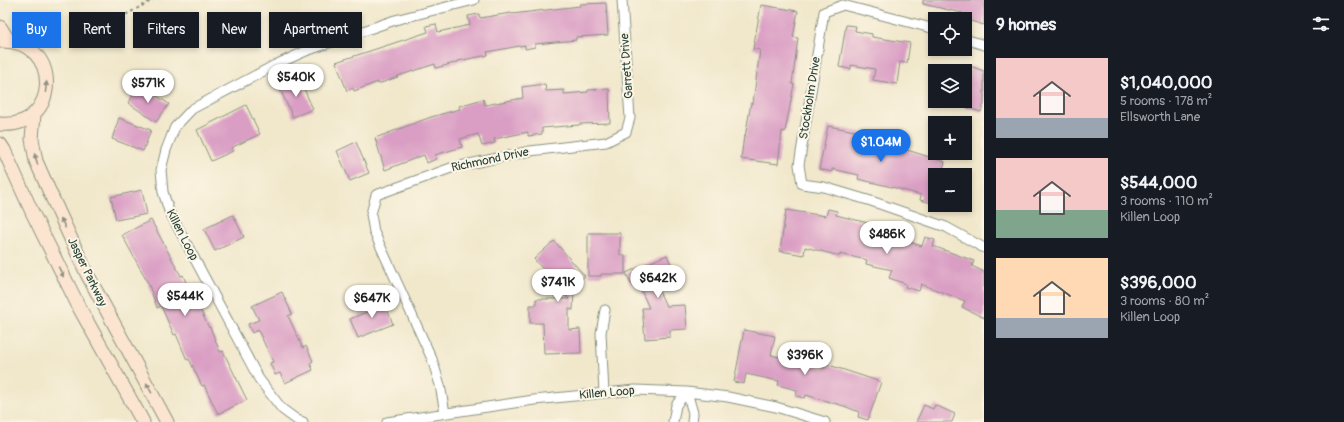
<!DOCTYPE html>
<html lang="en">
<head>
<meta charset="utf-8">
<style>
	:root { --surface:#171b24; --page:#20242c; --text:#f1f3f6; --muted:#9ea1a6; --accent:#1a73e8 }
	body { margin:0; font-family:Pangolin,sans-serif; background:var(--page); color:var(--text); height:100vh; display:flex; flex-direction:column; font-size:15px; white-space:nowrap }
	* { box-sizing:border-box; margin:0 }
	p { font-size:13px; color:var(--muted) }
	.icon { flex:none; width:22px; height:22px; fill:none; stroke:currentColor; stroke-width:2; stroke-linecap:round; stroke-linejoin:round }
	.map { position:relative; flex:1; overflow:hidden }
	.sheet { display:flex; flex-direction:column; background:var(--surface); width:360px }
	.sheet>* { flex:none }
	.banner { position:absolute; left:12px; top:12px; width:380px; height:36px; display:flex; gap:8px }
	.fabs { position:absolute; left:928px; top:12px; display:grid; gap:8px }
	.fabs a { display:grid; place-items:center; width:44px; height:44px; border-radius:0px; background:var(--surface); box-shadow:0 2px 6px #0003; font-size:20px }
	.price { position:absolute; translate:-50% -34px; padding:0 9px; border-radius:14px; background:#fff; color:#222; font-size:13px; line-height:26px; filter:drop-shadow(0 1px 2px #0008) }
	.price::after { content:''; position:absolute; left:50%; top:24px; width:12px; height:9px; margin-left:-6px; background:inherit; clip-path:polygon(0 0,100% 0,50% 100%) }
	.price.on { background:var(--accent); color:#fff }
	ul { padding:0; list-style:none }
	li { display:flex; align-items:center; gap:12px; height:100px; padding:0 12px }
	li span { display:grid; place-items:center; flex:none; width:112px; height:80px; border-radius:0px; color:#555 }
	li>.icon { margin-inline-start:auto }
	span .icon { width:48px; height:48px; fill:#fffc; stroke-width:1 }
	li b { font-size:17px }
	h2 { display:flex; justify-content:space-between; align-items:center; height:48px; padding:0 12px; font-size:17px }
	.chip { padding:0 14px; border-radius:0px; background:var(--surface); box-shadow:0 2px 6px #0003; font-size:14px; line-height:36px }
	.chip.on { background:var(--accent); color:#fff }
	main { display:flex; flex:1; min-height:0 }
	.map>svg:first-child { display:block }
	.building { fill:#da9ec4 }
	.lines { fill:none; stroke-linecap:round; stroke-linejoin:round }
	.street-casing { stroke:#889280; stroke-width:11 }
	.secondary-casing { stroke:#889280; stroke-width:15 }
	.path { stroke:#889280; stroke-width:2; stroke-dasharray:3 3; stroke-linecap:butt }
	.street { stroke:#fff; stroke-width:9 }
	.secondary { stroke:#fce5d0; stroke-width:13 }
	.oneway { fill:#8e9182 }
	.labels { text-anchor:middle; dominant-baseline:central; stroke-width:4; stroke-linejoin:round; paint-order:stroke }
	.street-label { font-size:12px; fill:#1f3d34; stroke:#fcf5e5 }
</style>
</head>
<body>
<main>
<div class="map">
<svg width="984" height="422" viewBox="0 0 984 422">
	<rect width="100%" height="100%" fill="#fcf5e5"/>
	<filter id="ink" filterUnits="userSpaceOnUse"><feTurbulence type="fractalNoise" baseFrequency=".025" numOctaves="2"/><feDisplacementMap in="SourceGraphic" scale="8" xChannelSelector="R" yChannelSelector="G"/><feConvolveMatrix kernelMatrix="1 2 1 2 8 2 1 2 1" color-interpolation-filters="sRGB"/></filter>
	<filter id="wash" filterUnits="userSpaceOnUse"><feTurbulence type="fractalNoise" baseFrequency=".012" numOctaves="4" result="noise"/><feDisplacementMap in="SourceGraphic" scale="16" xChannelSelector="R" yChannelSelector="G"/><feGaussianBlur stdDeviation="0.9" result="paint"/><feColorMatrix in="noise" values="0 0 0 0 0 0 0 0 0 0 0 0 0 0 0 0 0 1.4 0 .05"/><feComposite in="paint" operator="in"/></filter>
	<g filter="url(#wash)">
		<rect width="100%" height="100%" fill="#f1e8cc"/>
		<g id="blocks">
			<!-- building -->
			<path class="building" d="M923,0h61v25l-24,-7 2,-5 -39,-9z
				M606,3l2,32 -32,2v3l-41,4v3l-10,2v-4l-38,7 1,3 -30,6v1l-22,6 -1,-4 -37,12v1l-20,7v-2l-24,9 -1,-3 -6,3 -11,-29 92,-30 -2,-6 10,-2 2,8 32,-7 -2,-9 11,-2 1,4 31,-5 1,1 68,-8v-2z
				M761,5l37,6 -5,26 5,1 -6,46h2l-9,48 -3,-1 -4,33 -37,-5 3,-23 1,1 6,-34h2l7,-53 -7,-1z
				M846,25l10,1 -1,5 17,3v3l38,6 -3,20 -7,-1 -3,22 -24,-4 2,-11 -24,-4v4l-12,-2z
				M970,66l14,5v33l-3,8 -16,-5v-26z
				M299,78l14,31 -20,8 -14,-30z
				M545,84l1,7 18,-1v4l24,-2v-2l21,-1 1,34 -31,1v1l-37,3v6l-14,2v-4l-34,7 1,4 -13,3 -4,-12 -18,5 2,8 -27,8 1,4 -9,4 -3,-8 -39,15 -10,-32 56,-21 29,-8 -1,-3 24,-7 2,6 38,-7 -1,-11z
				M140,85l29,19 -13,18 -28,-19z
				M246,105l14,29 -29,14 2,3 -22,10 -14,-31z
				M119,118l32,12 -8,21 -31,-12z
				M828,126l32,6 -2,7 43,9 44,14 -4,13h-6v19l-3,9 -12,-3 1,-5 -29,-8 -34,-8 1,-4 -27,-6v3l-13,-3z
				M356,142l13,31 -19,8 -13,-30z
				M142,190l5,24 -31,6 -5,-23z
				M828,209l9,2 -1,4 40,10v-2l14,3 -3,9 35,11 3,-9 10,3 -2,6 41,15 -2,5 12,6v46l-22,-11 3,-6 -44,-17 -2,7 -14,-4 1,-3 -17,-6 3,-8 -26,-6 1,-4 -27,-6v2l-35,-9 -1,8 -24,-4 6,-41 40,6z
				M233,215l11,22 -29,14 -11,-22z
				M151,220l30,56 2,-1 10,25 2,-1 14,29 1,-1 10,25 3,-1 24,49 -29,14 -14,-29 -2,1 -13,-27 -2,1 -11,-26 -2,1 -13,-29 -4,2 -8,-23 -27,-50z
				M588,233h32v22h5v19h-24v2h-13z
				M554,241l31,35 -11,9 2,4 -2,2 -1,19 -4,-1v21l11,-1 1,24 -37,1 -1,-31h-13v-18h6v-6h33l-35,-40z
				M667,255l11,25 -20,9 8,17 19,-1 2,24 -17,1v7l-25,2 -3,-31h7l-12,-27 -6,3 -5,-11z
				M282,292l10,22 -4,2 15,32 3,-2 7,15 -3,2 3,7 -28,13 -5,-10 -5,2 -5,-12 3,-1 -15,-32 -6,3 -4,-9 11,-4 -7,-14z
				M383,299l10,25 -35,14 -8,-19 19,-8 -2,-5z
				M744,330l31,6 -4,19 53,13 2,-4 55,18 -13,38 -10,-3 1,-5 -15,-6 -38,-11 -1,3 -9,-2 1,-6 -19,-5 1,-4 -33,-7 -2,10 -10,-2z
				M924,405l9,4 2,-4 20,9 -3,8h-36z"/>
		</g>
	</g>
	<g filter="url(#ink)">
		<use href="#blocks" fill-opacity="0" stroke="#889280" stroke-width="1"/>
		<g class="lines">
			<!-- street casing -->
			<g class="street-casing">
				<path id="street" d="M935,29l-92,-24 -19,7 -25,153 3,19 22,3 47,14 75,26 38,21
					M965,39l19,6
					M687,392l6,21 -1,9
					M604,393l-3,-60 4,-23
					M445,413l-5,-28 -8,-26 -58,-127 -3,-18 5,-19 75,-27 79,-17 76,-9 20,-10 4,-14 -8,-118
					M303,422l-6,-2 -15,-11 -23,-30 -90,-168 -6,-19 -2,-22 5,-20 9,-23 17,-18 83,-44 31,-14 89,-31 79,-20
					M387,422l147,-22 101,-10 52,2 41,5 48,10 49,15
					M673,422l3,-17 11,-13"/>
			</g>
			<!-- secondary casing -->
			<g class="secondary-casing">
				<path id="secondary" d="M0,27l9,14
					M0,41c63,-3 61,89 0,83
					M34,114l-2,25 4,22 15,34 36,79 80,148
					M0,144l4,6 28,62 48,97 63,113"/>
			</g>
			<!-- path -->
			<path class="path" d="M73,43l80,-43"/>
			<!-- street -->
			<use href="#street" class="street"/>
			<!-- secondary -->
			<use href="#secondary" class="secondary"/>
		</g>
		<!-- one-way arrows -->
		<defs><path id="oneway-solid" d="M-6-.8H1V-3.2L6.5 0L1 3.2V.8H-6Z"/></defs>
		<g class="oneway">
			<use href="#oneway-solid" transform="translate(46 87) rotate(-84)"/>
			<use href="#oneway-solid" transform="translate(36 159) rotate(-106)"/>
			<use href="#oneway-solid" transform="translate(63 223) rotate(-115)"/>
			<use href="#oneway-solid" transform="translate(61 272) rotate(64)"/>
			<use href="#oneway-solid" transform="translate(149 388) rotate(-118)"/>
		</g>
	</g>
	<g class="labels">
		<!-- street labels -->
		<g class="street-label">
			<text transform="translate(627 66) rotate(-94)">Garrett Drive</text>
			<text transform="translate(810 98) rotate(-81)">Stockholm Drive</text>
			<text transform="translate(490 160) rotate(-12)">Richmond Drive</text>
			<text transform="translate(182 235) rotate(63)">Killen Loop</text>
			<text transform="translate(87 272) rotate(64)">Jasper Parkway</text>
			<text transform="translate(607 393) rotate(-5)">Killen Loop</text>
		</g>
	</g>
</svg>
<div class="fabs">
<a><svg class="icon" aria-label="locate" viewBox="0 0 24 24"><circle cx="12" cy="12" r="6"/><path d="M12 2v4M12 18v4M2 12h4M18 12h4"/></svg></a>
<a><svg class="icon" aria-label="layers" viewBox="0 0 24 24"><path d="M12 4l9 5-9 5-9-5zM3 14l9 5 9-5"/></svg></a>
<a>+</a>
<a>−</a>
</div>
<b class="price" style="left:296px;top:98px">$540K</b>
<b class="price" style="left:148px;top:104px">$571K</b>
<b class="price on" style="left:881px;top:163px">$1.04M</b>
<b class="price" style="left:887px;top:255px">$486K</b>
<b class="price" style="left:658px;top:299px">$642K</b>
<b class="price" style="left:558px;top:303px">$741K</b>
<b class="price" style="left:185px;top:317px">$544K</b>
<b class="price" style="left:372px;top:319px">$647K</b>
<b class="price" style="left:805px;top:376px">$396K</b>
<div class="banner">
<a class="chip on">Buy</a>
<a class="chip">Rent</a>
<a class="chip">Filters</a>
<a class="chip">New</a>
<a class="chip">Apartment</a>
</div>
</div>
<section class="sheet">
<h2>9 homes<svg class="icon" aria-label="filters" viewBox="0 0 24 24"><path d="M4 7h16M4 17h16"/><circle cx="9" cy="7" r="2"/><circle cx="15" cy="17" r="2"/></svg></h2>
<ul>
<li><span style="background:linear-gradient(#f6c9c9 75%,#9aa5b1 0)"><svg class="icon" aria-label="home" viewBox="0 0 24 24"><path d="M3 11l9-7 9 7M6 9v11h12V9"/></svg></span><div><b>$1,040,000</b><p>5 rooms · 178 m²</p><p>Ellsworth Lane</p></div></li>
<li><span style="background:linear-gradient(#f6c9c9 65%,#7fa58c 0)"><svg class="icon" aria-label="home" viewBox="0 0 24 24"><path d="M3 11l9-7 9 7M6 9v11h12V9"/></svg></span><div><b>$544,000</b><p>3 rooms · 110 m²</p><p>Killen Loop</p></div></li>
<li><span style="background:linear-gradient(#ffd9b3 75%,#9aa5b1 0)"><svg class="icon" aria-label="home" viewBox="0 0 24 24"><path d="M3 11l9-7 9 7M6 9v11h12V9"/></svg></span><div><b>$396,000</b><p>3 rooms · 80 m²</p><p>Killen Loop</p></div></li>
</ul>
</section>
</main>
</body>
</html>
